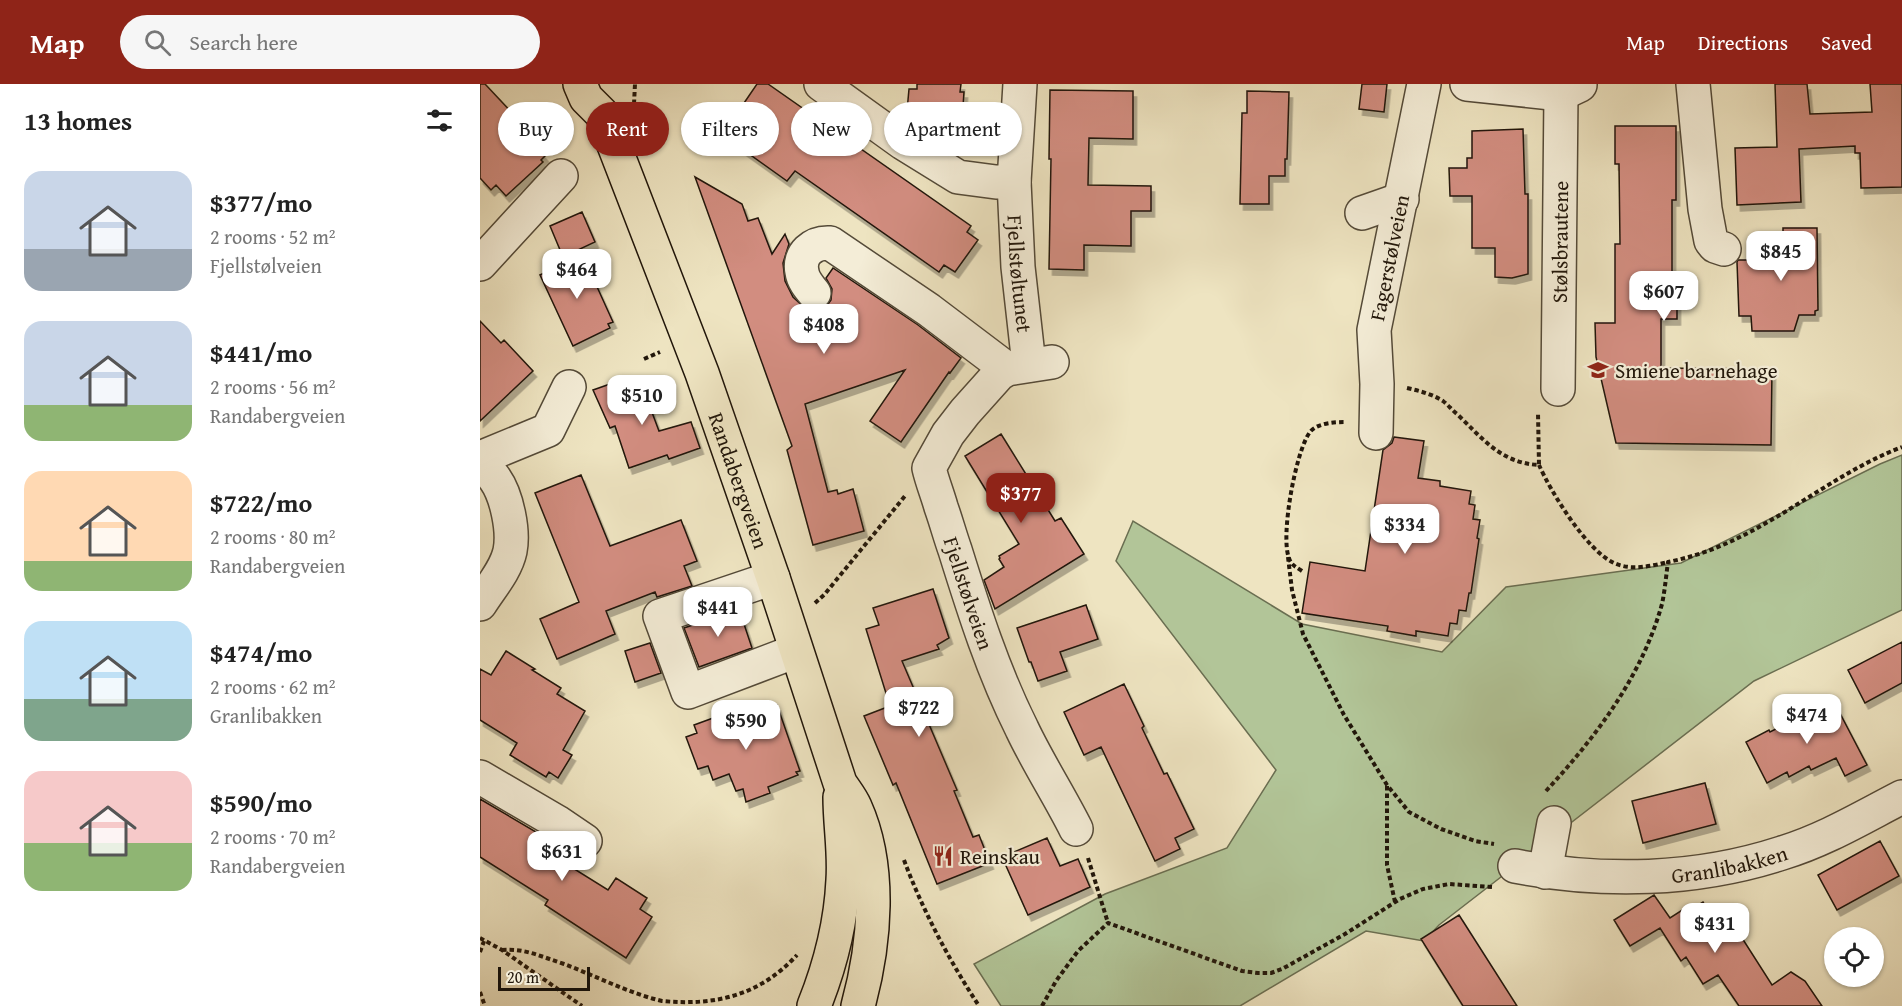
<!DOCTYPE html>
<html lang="en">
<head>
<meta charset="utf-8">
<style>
	:root { --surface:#fff; --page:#f6f6f6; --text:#222; --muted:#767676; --accent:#8f2418 }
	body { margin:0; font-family:"Gentium Book Plus",serif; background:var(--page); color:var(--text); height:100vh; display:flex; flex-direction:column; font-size:22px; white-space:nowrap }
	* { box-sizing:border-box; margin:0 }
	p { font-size:20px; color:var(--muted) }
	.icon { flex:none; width:33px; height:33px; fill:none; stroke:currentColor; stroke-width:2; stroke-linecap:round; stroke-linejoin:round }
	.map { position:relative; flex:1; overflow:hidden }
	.panel { display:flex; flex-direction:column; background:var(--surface); width:480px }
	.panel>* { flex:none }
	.banner { position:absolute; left:18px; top:18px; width:570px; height:54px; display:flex; gap:12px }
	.controls { position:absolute; left:1344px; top:843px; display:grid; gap:12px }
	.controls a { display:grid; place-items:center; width:60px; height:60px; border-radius:50%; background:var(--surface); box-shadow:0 2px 4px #0004; font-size:30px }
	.scale { position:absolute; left:18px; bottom:15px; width:92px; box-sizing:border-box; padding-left:6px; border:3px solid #21160a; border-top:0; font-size:16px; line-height:21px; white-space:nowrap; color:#21160a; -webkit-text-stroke:4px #f4edd7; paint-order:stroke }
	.price { position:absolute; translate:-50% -51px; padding:0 14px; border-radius:12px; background:#fff; color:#222; font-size:20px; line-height:39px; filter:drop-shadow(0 2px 3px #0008) }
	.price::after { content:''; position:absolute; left:50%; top:36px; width:18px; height:14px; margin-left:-9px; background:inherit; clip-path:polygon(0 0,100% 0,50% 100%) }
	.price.active { background:var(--accent); color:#fff }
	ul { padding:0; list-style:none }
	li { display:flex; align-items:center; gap:18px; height:150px; padding:0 24px }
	li span { display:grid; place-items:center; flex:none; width:168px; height:120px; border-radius:18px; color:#555 }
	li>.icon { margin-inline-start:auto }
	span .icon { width:72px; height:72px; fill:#fffc; stroke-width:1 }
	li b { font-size:26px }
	h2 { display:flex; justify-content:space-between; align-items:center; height:72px; padding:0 24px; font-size:26px }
	.pill { padding:0 21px; border-radius:27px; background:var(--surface); box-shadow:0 2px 4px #0004; font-size:21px; line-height:54px }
	.pill.active { background:var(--accent); color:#fff }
	header { display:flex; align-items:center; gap:36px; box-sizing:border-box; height:84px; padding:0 30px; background:var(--accent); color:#fff }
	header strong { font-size:28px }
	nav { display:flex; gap:33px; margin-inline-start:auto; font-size:21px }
	.search { width:420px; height:54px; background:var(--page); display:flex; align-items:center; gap:15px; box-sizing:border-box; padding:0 21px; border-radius:33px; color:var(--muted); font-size:22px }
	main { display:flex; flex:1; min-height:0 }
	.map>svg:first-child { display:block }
	.green { fill:#b2c598; stroke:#6a6e51; stroke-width:1.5 }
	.building { fill:#d28d80; stroke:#21160a; stroke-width:1.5; filter:url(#shadow) }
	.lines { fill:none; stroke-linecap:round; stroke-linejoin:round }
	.minor-casing { stroke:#544a38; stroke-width:36 }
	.major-casing { stroke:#21160a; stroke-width:36 }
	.path { stroke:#21160a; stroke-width:4; stroke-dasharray:4.5 3; stroke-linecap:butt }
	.minor { stroke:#f4edd7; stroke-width:33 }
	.major { stroke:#eee4c1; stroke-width:33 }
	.labels { text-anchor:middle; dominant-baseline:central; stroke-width:4.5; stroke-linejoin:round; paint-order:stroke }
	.street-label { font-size:21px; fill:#21160a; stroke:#f4edd7 }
	.poi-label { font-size:21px; fill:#21160a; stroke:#f4edd7; text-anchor:start }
</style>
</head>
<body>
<header>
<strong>Map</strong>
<div class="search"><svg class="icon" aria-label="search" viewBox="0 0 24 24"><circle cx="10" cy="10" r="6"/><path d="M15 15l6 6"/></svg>Search here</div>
<nav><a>Map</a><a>Directions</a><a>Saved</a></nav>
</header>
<main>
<section class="panel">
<h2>13 homes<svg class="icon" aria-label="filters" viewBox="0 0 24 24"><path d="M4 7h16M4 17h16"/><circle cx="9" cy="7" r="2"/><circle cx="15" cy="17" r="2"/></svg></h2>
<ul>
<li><span style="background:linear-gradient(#c9d6e8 65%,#9aa5b1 0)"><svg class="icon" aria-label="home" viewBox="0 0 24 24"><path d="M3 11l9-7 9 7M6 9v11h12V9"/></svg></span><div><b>$377/mo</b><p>2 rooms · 52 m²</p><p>Fjellstølveien</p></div></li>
<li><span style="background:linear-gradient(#c9d6e8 70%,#8fb573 0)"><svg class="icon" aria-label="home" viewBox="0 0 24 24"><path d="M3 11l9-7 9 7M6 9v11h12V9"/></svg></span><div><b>$441/mo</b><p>2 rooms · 56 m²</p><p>Randabergveien</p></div></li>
<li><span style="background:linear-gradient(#ffd9b3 75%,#8fb573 0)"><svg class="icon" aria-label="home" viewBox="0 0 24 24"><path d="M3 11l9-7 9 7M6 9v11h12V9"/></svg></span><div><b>$722/mo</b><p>2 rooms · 80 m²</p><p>Randabergveien</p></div></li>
<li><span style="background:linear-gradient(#bfe0f5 65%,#7fa58c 0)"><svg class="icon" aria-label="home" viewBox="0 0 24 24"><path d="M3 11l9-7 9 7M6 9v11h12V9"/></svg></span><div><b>$474/mo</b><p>2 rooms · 62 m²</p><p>Granlibakken</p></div></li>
<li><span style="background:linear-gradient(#f6c9c9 60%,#8fb573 0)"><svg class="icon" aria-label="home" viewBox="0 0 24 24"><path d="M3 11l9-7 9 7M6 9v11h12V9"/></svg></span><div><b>$590/mo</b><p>2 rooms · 70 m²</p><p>Randabergveien</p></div></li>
</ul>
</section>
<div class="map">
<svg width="1422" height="922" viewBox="0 0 1422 922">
	<defs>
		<filter id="shadow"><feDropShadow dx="3.5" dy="6" stdDeviation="0" flood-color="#0004"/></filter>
	</defs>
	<rect width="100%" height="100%" fill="#eee4c1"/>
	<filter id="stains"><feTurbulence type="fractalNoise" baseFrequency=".00333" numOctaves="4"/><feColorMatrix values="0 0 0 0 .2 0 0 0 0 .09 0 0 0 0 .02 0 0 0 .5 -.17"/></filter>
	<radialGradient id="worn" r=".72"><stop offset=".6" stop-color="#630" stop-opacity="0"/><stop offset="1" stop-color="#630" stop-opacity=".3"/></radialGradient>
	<!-- green -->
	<path class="green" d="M1422,371v155l-148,71 -315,244 -15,16 -58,-10 -126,75h-239l-27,-42 131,-70 122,-46 49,-78 -160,-209 17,-40 169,103 140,28 64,-65 175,-24 199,-99z"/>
	<!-- building -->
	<path class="building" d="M0,0h5l45,48 -3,4 18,20 -4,4 2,2 -37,34 -10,-11 -5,5 -11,-12z
		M277,0h11l203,142 -4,6 11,8 -23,32 -11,-7 -5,7 -144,-101 -8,10 -63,-45 7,-9 -2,-2z
		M437,0h44l-1,8h4l-3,43 -40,-3 -15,-10 3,-33h8z
		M882,0h25l-3,28 -25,-3z
		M1295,0h32l3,30 62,-2 -2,-28h32v103l-41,1 -1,-35h-5v-7l-56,3 2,53 -64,3 -2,-57 42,-1z
		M570,6l83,1v48l-44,-1 -1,47 63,1v25h-20v35l-47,-1v25l-35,-1 2,-110h-2z
		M767,7l42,1 -2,67h-2v17h-16v28h-29l2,-91h5z
		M1135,42h61v74h-4v80h5v39h-16v49l111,1 -1,76 -155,-2 -20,-86 -1,-34h20v-79h5l-1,-80h-4z
		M1043,45l2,65h3v80l-16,4 -17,-1v-29h-23v-52h-22l-1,-28h18v-10h5v-27z
		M215,93l47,27 6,17 10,-3 14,36 13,-20 4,10 -6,19 2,18 8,16 14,13 11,1 8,-4 5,-7 1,-11 -6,-11 7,-10 85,57 43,33 -11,15 -1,-1 -48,70 -31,-21 35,-51 -100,34 23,88 9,-2 1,4 15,-5 11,42 -51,14 -26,-95 5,-4z
		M102,128l13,30 -32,15 -13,-31z
		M1303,144h34l1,82 -3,1v4h-16l-5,16h-42l-1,-15h-12l-2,-54 1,-2h15v-10l30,-1z
		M103,172l30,66 -5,2 2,4 -37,18 -33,-71z
		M0,237l21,22 3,-3 29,31 -53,50z
		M150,293l12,33 8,-3 9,24 32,-9 9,26 -31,11 -2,-4 -38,13 -14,-42 -5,2 -17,-38z
		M521,350l54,87 6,-3 23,36 -89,55 -11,-29 20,-13 -5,-8 1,-1 -1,-2 20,-12 -54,-88z
		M914,353l30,4 -6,37 22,3v5l31,5 -2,13 6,1 -2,14 7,1 -3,18 2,1 -8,54h-2l-3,18 -7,-1 -2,14 -7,-1 -2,13 -32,-5v5l-29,-5 1,-5 -86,-13 8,-51 55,9 18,-121 9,-7z
		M101,391l29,71 71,-26 16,41 -13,5 8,20 -35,11 -2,-5 -49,19 9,23 -58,25 -17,-40 39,-17 -44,-109z
		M453,505l16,49 -12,7 2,4 -37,12 55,129 -3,1 19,46 6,-2 11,28 -53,21 -41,-101 -3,2 -29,-69 26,-10 -24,-77 13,-4 -6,-17z
		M606,521l12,34 -38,13 7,19 -29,10 -7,-19h-2l-12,-34z
		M259,525l13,39 -53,19 -15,-39z
		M1422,558v41l-37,20 -17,-33z
		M170,559l11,30 -26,9 -10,-31z
		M26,567l29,18 -3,1 29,18 -4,6 28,17 -22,39 9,5 -14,23 -9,-6 -3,5 -36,-22 7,-12 -37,-23v-51l11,6z
		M644,600l20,42 -2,2 22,46 3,-1 27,56 -19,9 5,11 -25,12 -54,-114 -17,8 -20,-43z
		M1353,616l34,65 -22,11 -9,-18 -25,12 -2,-4 -20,11 -2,-5 -20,11 -21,-41 23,-12 1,2z
		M297,621l23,66 -4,1 2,3 -30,12 2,6 -24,9 -3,-13 -7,2 -7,-17 -16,6 -5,-14 -10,3 -12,-32 11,-4 -3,-8 30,-11 3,9z
		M1225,699l11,41 -73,19 -11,-42z
		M0,715l73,43 -6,10 61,38 8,-12 31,20 -7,11 12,8 -26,41 -81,-53 3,-5 -68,-43z
		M567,754l13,28 18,-7 12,28 -62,28 -26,-58z
		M1400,757l19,35 -62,34 -19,-35z
		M1174,811l16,23 20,-13 2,4 11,-7 13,21 12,-7 44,69 19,-13 14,9 17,25h-83l-21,-31 -15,9 -17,-27 -5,4 -21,-33 -30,18 -16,-26z
		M979,831l58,91h-54l-42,-67z"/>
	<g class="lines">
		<!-- minor casing -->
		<g class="minor-casing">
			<g id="minor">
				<path d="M341,0l82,59 55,34 38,5h18"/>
				<path id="s1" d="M540,0l-6,98 4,85 11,98"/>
				<path d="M987,0l94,10 19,-9"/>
				<path d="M1213,0l12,125 6,32 4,5 9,3"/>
				<path d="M882,129l40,-14"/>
				<path d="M0,180l81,-88"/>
				<path d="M334,209c-5,-6 -11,-13 -12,-21 -4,-18 11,-30 28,-29l99,67 78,59"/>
				<path id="s2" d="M572,278l-45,7 -8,5 -34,38 -17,22 -19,34c3,13 8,25 12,39 5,14 9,29 14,43 19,61 38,121 67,179 16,34 37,66 54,100"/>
				<path id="s3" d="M1078,305l3,-295"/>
				<path id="s4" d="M896,349l1,-49 -3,-54 50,-246"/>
				<path d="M0,374l68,-28 21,-43"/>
				<path d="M0,377c5,6 11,12 15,18 12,17 19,52 15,72 -4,19 -20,37 -30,53"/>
				<path d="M293,494l-113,38 28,76 108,-41"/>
				<path d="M0,693l77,45 28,19"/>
				<path id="s5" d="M1035,782c88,17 181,15 267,-13 43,-13 81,-36 120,-56"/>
				<path d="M1065,788l9,-49"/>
			</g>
		</g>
		<!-- major casing -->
		<g class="major-casing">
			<g id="major">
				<path id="s6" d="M100,0l6,14 16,16 100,259 71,205 67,205c5,8 11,15 15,24 27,60 20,137 3,199"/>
				<path d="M334,922c16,-40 27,-83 29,-126 2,-28 -3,-55 -3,-83"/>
			</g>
		</g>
		<!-- path -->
		<path class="path" d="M154,20l1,-20
			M164,275l16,-7
			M927,304c13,3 25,6 36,13 5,4 9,9 14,13 26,25 44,49 82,51l-1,-52
			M1059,381c12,27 47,85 75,98 17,8 37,3 54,-1
			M808,473l4,33 11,44 41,81 43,70 22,27 32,17 34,12 19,3
			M822,487c-6,-4 -11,-6 -13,-13 -9,-22 7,-108 21,-126 7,-9 25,-10 35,-10
			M335,519l9,-8 81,-99
			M907,702v79l8,37
			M1066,707c50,-54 96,-115 116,-187 3,-14 4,-28 6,-42 20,-4 39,-10 57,-18 62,-27 114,-73 177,-97
			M608,774l20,65
			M424,776c19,51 45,100 75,146
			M0,854l22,12 80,56
			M22,866c23,-2 40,7 62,14 32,12 64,29 98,37 55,5 98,-6 135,-46
			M0,868l4,-11
			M0,908l5,14
			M562,922l14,-25 22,-30 30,-28 134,48 16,2h13l11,-4 63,-35 55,-35 23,-10 26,-5 43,3"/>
		<!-- minor -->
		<use href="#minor" class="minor"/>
		<!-- major -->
		<use href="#major" class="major"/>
	</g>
	<!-- icons -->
	<defs>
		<g id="school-bare" transform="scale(1.62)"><path d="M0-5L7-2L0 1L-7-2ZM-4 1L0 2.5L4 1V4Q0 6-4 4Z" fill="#8f2418" stroke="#f4edd7" stroke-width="2.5" paint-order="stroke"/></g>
		<g id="restaurant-bare" transform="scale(1.62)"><path d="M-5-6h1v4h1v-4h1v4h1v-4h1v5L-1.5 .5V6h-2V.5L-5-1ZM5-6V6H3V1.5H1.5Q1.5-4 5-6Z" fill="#8f2418" stroke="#f4edd7" stroke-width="2.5" paint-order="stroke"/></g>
	</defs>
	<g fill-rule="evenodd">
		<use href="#school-bare" x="1118" y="286"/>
		<use href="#restaurant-bare" x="463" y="772"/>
	</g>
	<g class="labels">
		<!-- street labels -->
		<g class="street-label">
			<text stroke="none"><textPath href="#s3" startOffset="147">Stølsbrautene</textPath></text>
			<text stroke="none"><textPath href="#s4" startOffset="177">Fagerstølveien</textPath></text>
			<text stroke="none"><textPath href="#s1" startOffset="190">Fjellstøltunet</textPath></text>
			<text stroke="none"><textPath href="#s6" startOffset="429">Randabergveien</textPath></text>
			<text stroke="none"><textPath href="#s2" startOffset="304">Fjellstølveien</textPath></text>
			<text stroke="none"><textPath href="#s5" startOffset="216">Granlibakken</textPath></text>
		</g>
		<!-- poi labels -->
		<g class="poi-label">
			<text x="1135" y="286">Smiene barnehage</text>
			<text x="480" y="772">Reinskau</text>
		</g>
	</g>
	<rect width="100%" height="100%" filter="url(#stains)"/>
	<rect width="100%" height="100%" fill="url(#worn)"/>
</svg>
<div class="controls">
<a><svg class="icon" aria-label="locate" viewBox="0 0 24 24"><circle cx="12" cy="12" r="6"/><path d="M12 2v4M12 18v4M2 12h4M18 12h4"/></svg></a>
</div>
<div class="scale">20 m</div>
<b class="price" style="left:1301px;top:198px">$845</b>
<b class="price" style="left:97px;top:216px">$464</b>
<b class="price" style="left:1184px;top:238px">$607</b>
<b class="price" style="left:344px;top:271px">$408</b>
<b class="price" style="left:162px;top:342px">$510</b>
<b class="price active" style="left:541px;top:440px">$377</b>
<b class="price" style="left:925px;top:471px">$334</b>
<b class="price" style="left:238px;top:554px">$441</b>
<b class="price" style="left:439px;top:654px">$722</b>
<b class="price" style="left:1327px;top:661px">$474</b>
<b class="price" style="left:266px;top:667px">$590</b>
<b class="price" style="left:82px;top:798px">$631</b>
<b class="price" style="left:1235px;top:870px">$431</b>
<div class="banner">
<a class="pill">Buy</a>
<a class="pill active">Rent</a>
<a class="pill">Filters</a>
<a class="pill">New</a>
<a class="pill">Apartment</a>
</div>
</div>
</main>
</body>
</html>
